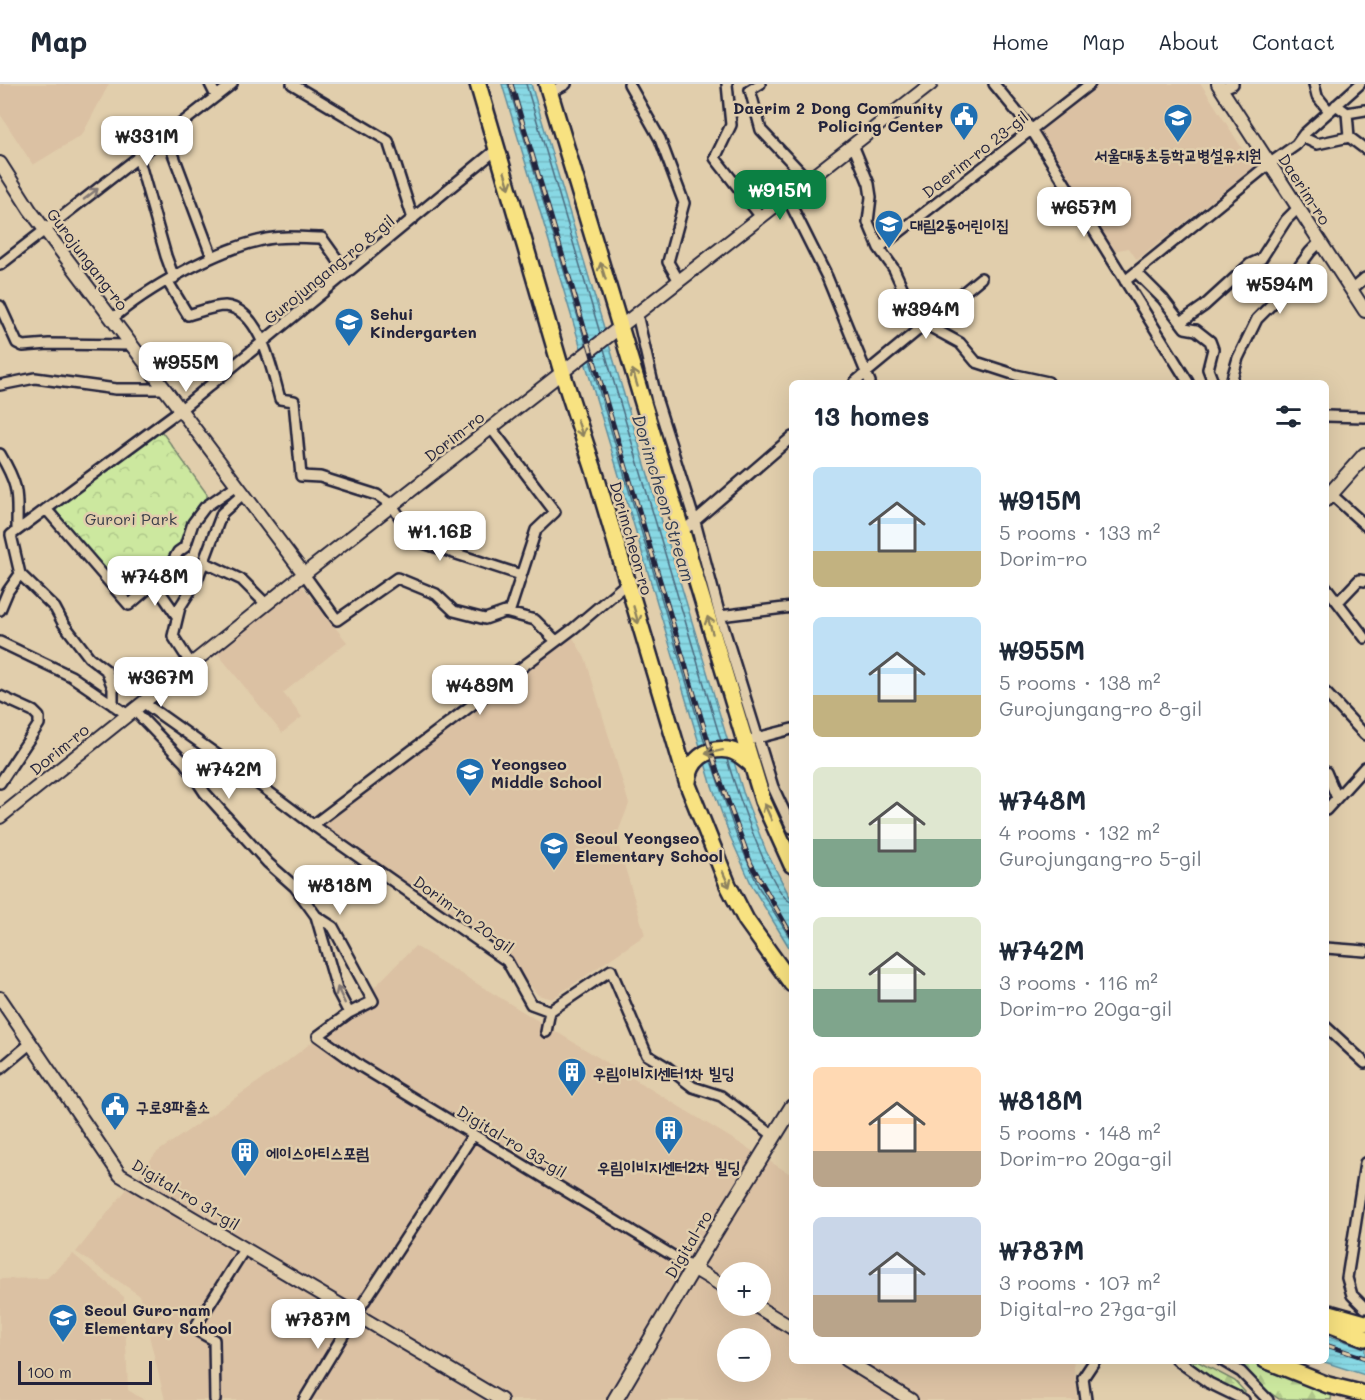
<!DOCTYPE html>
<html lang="en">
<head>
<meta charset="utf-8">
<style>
	:root { --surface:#fff; --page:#f2f2f3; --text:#1f2937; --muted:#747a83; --line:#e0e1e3; --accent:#0b8043 }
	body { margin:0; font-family:Mali,"Poor Story",sans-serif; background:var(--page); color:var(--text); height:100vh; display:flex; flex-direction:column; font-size:22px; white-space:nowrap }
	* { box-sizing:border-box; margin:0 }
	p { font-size:20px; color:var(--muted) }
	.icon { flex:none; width:33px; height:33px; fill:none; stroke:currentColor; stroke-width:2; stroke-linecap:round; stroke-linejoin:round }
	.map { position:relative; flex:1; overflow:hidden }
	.details { position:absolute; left:789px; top:296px; width:540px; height:984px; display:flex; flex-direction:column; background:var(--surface); border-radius:9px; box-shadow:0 6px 24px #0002 }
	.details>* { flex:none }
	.fabs { position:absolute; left:717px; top:1178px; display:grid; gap:12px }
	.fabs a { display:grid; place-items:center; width:54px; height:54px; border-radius:50%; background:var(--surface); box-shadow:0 6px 24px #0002; font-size:30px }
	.scale { position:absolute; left:18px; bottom:15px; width:134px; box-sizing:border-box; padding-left:6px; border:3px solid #22223b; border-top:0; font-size:16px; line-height:21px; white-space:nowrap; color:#22223b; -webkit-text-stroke:4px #e1ceac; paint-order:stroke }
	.price { position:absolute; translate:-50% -51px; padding:0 14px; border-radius:12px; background:#fff; color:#222; font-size:20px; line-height:39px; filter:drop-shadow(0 2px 3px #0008) }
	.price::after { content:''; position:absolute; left:50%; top:36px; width:18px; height:14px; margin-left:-9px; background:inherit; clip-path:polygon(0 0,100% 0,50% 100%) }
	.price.on { background:var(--accent); color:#fff }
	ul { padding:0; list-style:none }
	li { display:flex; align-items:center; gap:18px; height:150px; padding:0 24px }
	li span { display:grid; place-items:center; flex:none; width:168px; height:120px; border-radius:9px; color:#555 }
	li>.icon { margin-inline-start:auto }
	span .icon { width:72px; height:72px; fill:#fffc; stroke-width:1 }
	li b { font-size:26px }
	h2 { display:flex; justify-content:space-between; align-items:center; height:72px; padding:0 24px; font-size:26px }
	header { display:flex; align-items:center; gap:36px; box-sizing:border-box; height:84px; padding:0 30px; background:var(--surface); border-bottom:2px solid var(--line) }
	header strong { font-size:28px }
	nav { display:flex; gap:33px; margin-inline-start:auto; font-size:21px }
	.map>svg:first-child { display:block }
	.built { fill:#dbc1a3; fill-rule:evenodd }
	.forest { fill:url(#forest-firs); stroke:#77856d; stroke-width:1.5 }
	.park { fill:url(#park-crowns); stroke:#77856d; stroke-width:1.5 }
	.water { fill:url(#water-rules); stroke:#5f8fa0; stroke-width:1.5 }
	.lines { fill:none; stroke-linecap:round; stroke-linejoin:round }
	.shore { stroke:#4b6b7f; stroke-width:1.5 }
	.minor-casing { stroke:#22223b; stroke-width:14 }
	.tertiary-casing { stroke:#22223b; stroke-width:16 }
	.secondary-casing { stroke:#22223b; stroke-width:18 }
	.primary-casing { stroke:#22223b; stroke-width:20 }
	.minor { stroke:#e1ceac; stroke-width:9 }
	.tertiary { stroke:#e1ceac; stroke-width:12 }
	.secondary { stroke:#e1ceac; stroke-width:14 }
	.primary { stroke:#f8e281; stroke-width:15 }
	.rail-casing { stroke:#22223b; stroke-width:5 }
	.rail { stroke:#e1ceac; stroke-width:3; stroke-dasharray:9; stroke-linecap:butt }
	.oneway { stroke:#8d825e }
	.oneway2 { stroke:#827874 }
	.labels { text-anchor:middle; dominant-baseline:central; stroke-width:5; stroke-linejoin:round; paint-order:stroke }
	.poi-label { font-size:16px; font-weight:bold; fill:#22223b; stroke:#e1ceac; text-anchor:start }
	.street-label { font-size:16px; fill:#22223b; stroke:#e1ceac }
	.park-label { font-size:16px; fill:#3c404a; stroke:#e1ceac }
	.water-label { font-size:18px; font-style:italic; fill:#313d54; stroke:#e1ceac }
</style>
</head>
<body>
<header>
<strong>Map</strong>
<nav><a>Home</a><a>Map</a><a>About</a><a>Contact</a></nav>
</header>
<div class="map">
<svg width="1365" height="1316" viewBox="0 0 1365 1316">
	<defs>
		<pattern id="forest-firs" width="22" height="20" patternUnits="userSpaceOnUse" patternTransform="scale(1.5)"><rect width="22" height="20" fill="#cce89f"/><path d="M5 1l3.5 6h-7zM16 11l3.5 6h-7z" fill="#afc78a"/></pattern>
		<pattern id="park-crowns" width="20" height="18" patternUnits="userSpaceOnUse" patternTransform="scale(1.5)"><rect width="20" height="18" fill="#cce89f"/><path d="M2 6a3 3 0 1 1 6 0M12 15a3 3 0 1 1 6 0" fill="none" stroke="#afc78a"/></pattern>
		<pattern id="water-rules" width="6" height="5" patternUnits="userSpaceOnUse" patternTransform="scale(1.5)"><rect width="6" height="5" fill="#88d8e4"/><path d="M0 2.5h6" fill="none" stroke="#75b9c4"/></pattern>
	</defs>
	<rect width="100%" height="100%" fill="#e1ceac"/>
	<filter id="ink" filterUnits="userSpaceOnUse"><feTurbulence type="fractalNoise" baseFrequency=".0167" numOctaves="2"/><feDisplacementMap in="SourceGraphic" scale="12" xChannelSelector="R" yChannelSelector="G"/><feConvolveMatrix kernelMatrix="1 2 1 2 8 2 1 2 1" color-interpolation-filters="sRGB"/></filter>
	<g filter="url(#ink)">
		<!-- built -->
		<path class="built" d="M0,0h109l-27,51 -49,30 -33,-51z
			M1092,0h109l53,83 -117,93 -8,-12 -16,3 -77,-123z
			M298,497l49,61 -64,51 19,24 -20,16 -68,-84z
			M571,550l15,26 43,144 -13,33 29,98 -93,64 -14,-4 -28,-34 -187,-136z
			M415,862l377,229v185l281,1 5,39h-913l-26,-105 -63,-43 80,-99 128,-89 65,-51zM728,1188h32v33h-32zM728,1254h32v33h-32z
			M73,1170l51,43 4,93 16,10h-144v-121l47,-1z"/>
		<!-- forest -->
		<path class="forest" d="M1186,1277h11l38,20 10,11 -4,2 -31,-15z
			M1225,1277h26l55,23 26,8 -1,8 -52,-1z"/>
		<!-- park -->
		<path class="park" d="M158,348h4l45,62v5l-5,4 -13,19 -8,23 -7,5 -5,13 -7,9 -29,24h-7l-70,-85 2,-6z"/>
		<!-- water -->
		<path class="water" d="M502,0h29l212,708 23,59 26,50v51l-39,-64 -23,-52 -19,-53z
			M1326,1251l39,13v27l-44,-14 5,-1z"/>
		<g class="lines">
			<!-- shore -->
			<path class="shore" d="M508,0l78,260
				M526,0l74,249
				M604,265l117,392
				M590,276l115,384
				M727,675c6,22 46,141 65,143
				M711,677l25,73 22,52 34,55"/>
			<!-- minor casing -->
			<g class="minor-casing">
				<path id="minor" d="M210,0l6,12
					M292,0l96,57 25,78
					M629,0l31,55 24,64 -16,59 11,19
					M727,0l4,41 -16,33 46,59
					M760,0l-10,6 11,40 47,50
					M994,0l37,45 157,253
					M1314,0l3,12 12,15
					M1221,5l12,-5
					M549,9l17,-9
					M1336,21l11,8 18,-3
					M1347,29l2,24
					M166,51l46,122
					M1302,53l15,7 32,-7 16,12
					M853,61l16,39 2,13 -3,25 11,26 15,21 12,27 19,28 35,19 16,19 40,13 32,7
					M138,73l28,99 8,22
					M787,113l40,80 43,105
					M879,164l211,-164
					M0,181l232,-181
					M1137,189l26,26 22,29 11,2 14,11 3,8 -5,20 5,13
					M1125,197l144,-117 27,-19 8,-11 56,-50
					M168,198l20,33c11,-3 25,-9 37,-9 36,3 47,65 55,93l14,2 7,75 19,1 57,18 15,10 22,35 107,35
					M1351,206l14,-12
					M0,222l17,37 6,3 26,-2 83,1
					M637,230l20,87 38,121 25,94 53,171 19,41
					M112,235c35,-31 104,-69 150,-79 18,-5 41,-2 60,-2l25,35
					M1181,238l23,-16 46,-42 11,-5 25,-39 12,-12
					M855,298l126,-104
					M1231,298l7,-24 19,-39 14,-14 39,-53 10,-10
					M0,301l35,-7 81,11h49
					M1326,332l39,1
					M491,344l64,84 -19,18 -27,83
					M0,370c20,34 17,39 17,76
					M1331,410l34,31
					M46,425l83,96 37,-32 12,-21 7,-5 8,-24 12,-16 32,-22
					M682,448l110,-95
					M204,478l38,18 24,24
					M20,490l35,34 8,15 26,34 17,13 7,18v17
					M304,490l33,46 60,-42 39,16 18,17 31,8 20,-7 30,8 21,21
					M154,499l23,33
					M1326,503l39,51
					M1338,518l21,-22 6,1
					M0,526l8,-19 12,-17 -9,-39 169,-125 317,-261
					M720,532l72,-9
					M0,558l71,34 57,39
					M191,580l-18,-28 7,-29 17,-27 25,-67 21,-19
					M1326,609l39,42
					M0,612l33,15 6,6v7l-39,59
					M144,619l117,83 52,39 194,136 24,43 19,7
					M134,626l51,53 20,30 63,70 27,24 21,29 17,11 40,74 -24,12
					M753,655l39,-10
					M1326,688l11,26
					M1326,726l39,-43
					M313,741l261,-197 53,-45
					M316,832l22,76 11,21 -31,23 42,30 333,202
					M1326,864l39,3
					M550,927l61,-41 36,85 20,12 26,20 28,9 53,40
					M1326,943l39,36
					M546,948l4,-21
					M0,985l31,-26
					M1365,1079l-18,115 5,17 13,13
					M1177,1276l32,23 35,17
					M1221,1276l20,12 27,28
					M215,1316l-1,-60 -20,-11 51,-81
					M304,1316l52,-86 117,-179
					M1086,1316l-3,-22 12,-18"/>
			</g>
			<!-- tertiary casing -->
			<g class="tertiary-casing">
				<path id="tertiary" d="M1218,0l147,227
					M0,79l30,47 274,364
					M0,733l304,-243 627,-490
					M0,914l120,177 381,225
					M693,1184l35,21
					M754,1221l38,23
					M846,1276l65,40"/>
			</g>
			<!-- secondary casing -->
			<g class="secondary-casing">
				<path id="secondary" d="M1326,415l39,-44
					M615,1316l78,-132 99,-161"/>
			</g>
			<!-- primary casing -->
			<g class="primary-casing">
				<path id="primary" d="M478,0l84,288 34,104 92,309 40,100 18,35 46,64
					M547,0l216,717 29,64
					M688,698c1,-21 18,-35 40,-32 9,1 17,9 24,15
					M1326,1228l39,11
					M1326,1239l39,15
					M1265,1276l63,25 37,9"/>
			</g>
			<!-- minor -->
			<use href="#minor" class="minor"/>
			<!-- tertiary -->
			<use href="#tertiary" class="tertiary"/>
			<!-- secondary -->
			<use href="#secondary" class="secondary"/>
			<!-- primary -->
			<use href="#primary" class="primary"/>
			<!-- rail casing -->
			<g class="rail-casing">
				<path id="rail" d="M511,0l207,690 33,90 41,72
					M1326,1261l39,13"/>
			</g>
			<!-- rail -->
			<use href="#rail" class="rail"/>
		</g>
		<!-- one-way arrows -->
		<defs><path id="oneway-shaft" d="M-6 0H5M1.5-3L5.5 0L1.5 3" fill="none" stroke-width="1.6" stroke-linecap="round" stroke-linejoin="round" transform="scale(1.5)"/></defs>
		<g class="oneway">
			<use href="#oneway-shaft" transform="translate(507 96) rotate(73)"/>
			<use href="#oneway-shaft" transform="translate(603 187) rotate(-107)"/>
			<use href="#oneway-shaft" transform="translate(635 294) rotate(-107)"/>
			<use href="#oneway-shaft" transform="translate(580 344) rotate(72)"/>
			<use href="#oneway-shaft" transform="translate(636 531) rotate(74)"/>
			<use href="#oneway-shaft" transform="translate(710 541) rotate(-107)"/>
			<use href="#oneway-shaft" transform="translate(714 668) rotate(168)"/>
			<use href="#oneway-shaft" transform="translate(768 728) rotate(-114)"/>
			<use href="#oneway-shaft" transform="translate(726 795) rotate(66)"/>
		</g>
		<g class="oneway2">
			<use href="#oneway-shaft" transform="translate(91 110) rotate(-38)"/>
			<use href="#oneway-shaft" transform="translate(341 911) rotate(-115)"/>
		</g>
	</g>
	<!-- icons -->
	<defs>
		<g id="civic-pin" transform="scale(1.5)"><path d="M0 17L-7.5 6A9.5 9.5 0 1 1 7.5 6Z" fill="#1f6fb2" stroke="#e1ceac"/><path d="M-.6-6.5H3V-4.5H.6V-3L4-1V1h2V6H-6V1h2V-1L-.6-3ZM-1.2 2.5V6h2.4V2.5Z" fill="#fff"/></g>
		<g id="school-pin" transform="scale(1.5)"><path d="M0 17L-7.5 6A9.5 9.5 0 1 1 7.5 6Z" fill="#1f6fb2" stroke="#e1ceac"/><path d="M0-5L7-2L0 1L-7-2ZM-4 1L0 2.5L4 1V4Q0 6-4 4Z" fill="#fff"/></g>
		<g id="building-pin" transform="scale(1.5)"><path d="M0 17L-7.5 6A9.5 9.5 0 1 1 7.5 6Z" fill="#1f6fb2" stroke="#e1ceac"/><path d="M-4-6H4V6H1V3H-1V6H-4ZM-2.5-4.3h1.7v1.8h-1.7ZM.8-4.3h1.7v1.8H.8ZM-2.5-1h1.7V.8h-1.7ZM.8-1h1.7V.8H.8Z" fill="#fff"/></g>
	</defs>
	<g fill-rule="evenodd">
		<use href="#civic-pin" x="964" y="32"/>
		<use href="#school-pin" x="1178" y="34"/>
		<use href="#school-pin" x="889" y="140"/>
		<use href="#school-pin" x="349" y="238"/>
		<use href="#school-pin" x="470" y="688"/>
		<use href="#school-pin" x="554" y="762"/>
		<use href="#building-pin" x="572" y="988"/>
		<use href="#civic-pin" x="115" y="1022"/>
		<use href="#building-pin" x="669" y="1046"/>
		<use href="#building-pin" x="245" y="1068"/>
		<use href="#school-pin" x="63" y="1234"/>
	</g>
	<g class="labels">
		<!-- poi labels -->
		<g class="poi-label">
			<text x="943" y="23" text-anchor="end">Daerim 2 Dong Community<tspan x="943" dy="18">Policing Center</tspan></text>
			<text x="1178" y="70" text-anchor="middle">서울대동초등학교병설유치원</text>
			<text x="910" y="140">대림2동어린이집</text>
			<text x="370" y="229">Sehui<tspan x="370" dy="18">Kindergarten</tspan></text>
			<text x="491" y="679">Yeongseo<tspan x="491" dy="18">Middle School</tspan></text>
			<text x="575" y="753">Seoul Yeongseo<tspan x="575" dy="18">Elementary School</tspan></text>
			<text x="593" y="988">우림이비지센터1차 빌딩</text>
			<text x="136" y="1022">구로3파출소</text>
			<text x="266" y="1068">에이스아티스포럼</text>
			<text x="669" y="1082" text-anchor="middle">우림이비지센터2차 빌딩</text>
			<text x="84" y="1225">Seoul Guro-nam<tspan x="84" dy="18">Elementary School</tspan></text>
		</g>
		<!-- street labels -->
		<g class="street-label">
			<text transform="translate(975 70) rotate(-38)">Daerim-ro 23-gil</text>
			<text transform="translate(1305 105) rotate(57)">Daerim-ro</text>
			<text transform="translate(88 175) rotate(53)">Gurojungang-ro</text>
			<text transform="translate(329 185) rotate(-39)">Gurojungang-ro 8-gil</text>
			<text transform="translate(454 352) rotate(-38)">Dorim-ro</text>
			<text transform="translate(632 454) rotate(74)">Dorimcheon-ro</text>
			<text transform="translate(59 665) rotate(-39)">Dorim-ro</text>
			<text transform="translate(464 830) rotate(36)">Dorim-ro 20-gil</text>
			<text transform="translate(512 1057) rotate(31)">Digital-ro 33-gil</text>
			<text transform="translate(186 1110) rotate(31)">Digital-ro 31-gil</text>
			<text transform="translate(688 1160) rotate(-59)">Digital-ro</text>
		</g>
		<!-- park labels -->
		<g class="park-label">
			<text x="131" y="434">Gurori Park</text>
		</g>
		<!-- water labels -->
		<g class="water-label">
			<text transform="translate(664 414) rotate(73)">Dorimcheon Stream</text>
		</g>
	</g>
</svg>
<div class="fabs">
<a>+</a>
<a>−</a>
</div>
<div class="scale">100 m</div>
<b class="price" style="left:147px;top:83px">₩331M</b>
<b class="price on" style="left:780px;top:137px">₩915M</b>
<b class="price" style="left:1084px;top:154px">₩657M</b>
<b class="price" style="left:1280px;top:231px">₩594M</b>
<b class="price" style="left:926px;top:256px">₩394M</b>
<b class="price" style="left:186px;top:309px">₩955M</b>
<b class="price" style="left:440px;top:478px">₩1.16B</b>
<b class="price" style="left:155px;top:523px">₩748M</b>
<b class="price" style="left:161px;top:624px">₩367M</b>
<b class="price" style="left:480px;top:632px">₩489M</b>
<b class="price" style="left:229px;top:716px">₩742M</b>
<b class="price" style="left:340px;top:832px">₩818M</b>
<b class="price" style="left:318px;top:1266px">₩787M</b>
<section class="details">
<h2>13 homes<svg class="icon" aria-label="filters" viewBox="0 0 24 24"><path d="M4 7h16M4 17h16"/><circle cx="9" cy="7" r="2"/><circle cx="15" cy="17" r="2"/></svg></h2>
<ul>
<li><span style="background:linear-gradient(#bfe0f5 70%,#c2b280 0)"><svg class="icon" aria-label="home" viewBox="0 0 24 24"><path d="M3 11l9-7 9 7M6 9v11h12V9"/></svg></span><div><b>₩915M</b><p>5 rooms · 133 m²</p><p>Dorim-ro</p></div></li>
<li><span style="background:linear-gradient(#bfe0f5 65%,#c2b280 0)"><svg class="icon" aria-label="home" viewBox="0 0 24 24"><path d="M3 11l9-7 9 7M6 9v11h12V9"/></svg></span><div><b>₩955M</b><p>5 rooms · 138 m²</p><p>Gurojungang-ro 8-gil</p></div></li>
<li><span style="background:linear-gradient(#dfe7d0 60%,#7fa58c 0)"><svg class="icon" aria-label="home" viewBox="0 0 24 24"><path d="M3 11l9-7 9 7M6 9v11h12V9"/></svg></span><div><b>₩748M</b><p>4 rooms · 132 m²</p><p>Gurojungang-ro 5-gil</p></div></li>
<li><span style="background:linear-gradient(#dfe7d0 60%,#7fa58c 0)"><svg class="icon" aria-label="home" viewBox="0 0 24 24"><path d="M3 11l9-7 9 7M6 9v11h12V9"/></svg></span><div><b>₩742M</b><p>3 rooms · 116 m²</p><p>Dorim-ro 20ga-gil</p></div></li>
<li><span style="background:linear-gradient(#ffd9b3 70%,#b9a48a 0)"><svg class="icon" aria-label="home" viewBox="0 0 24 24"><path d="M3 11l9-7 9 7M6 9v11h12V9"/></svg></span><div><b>₩818M</b><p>5 rooms · 148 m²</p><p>Dorim-ro 20ga-gil</p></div></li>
<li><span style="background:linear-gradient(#c9d6e8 65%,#b9a48a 0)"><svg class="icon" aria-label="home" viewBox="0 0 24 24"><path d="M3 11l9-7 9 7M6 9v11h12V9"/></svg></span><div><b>₩787M</b><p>3 rooms · 107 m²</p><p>Digital-ro 27ga-gil</p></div></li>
</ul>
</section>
</div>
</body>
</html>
